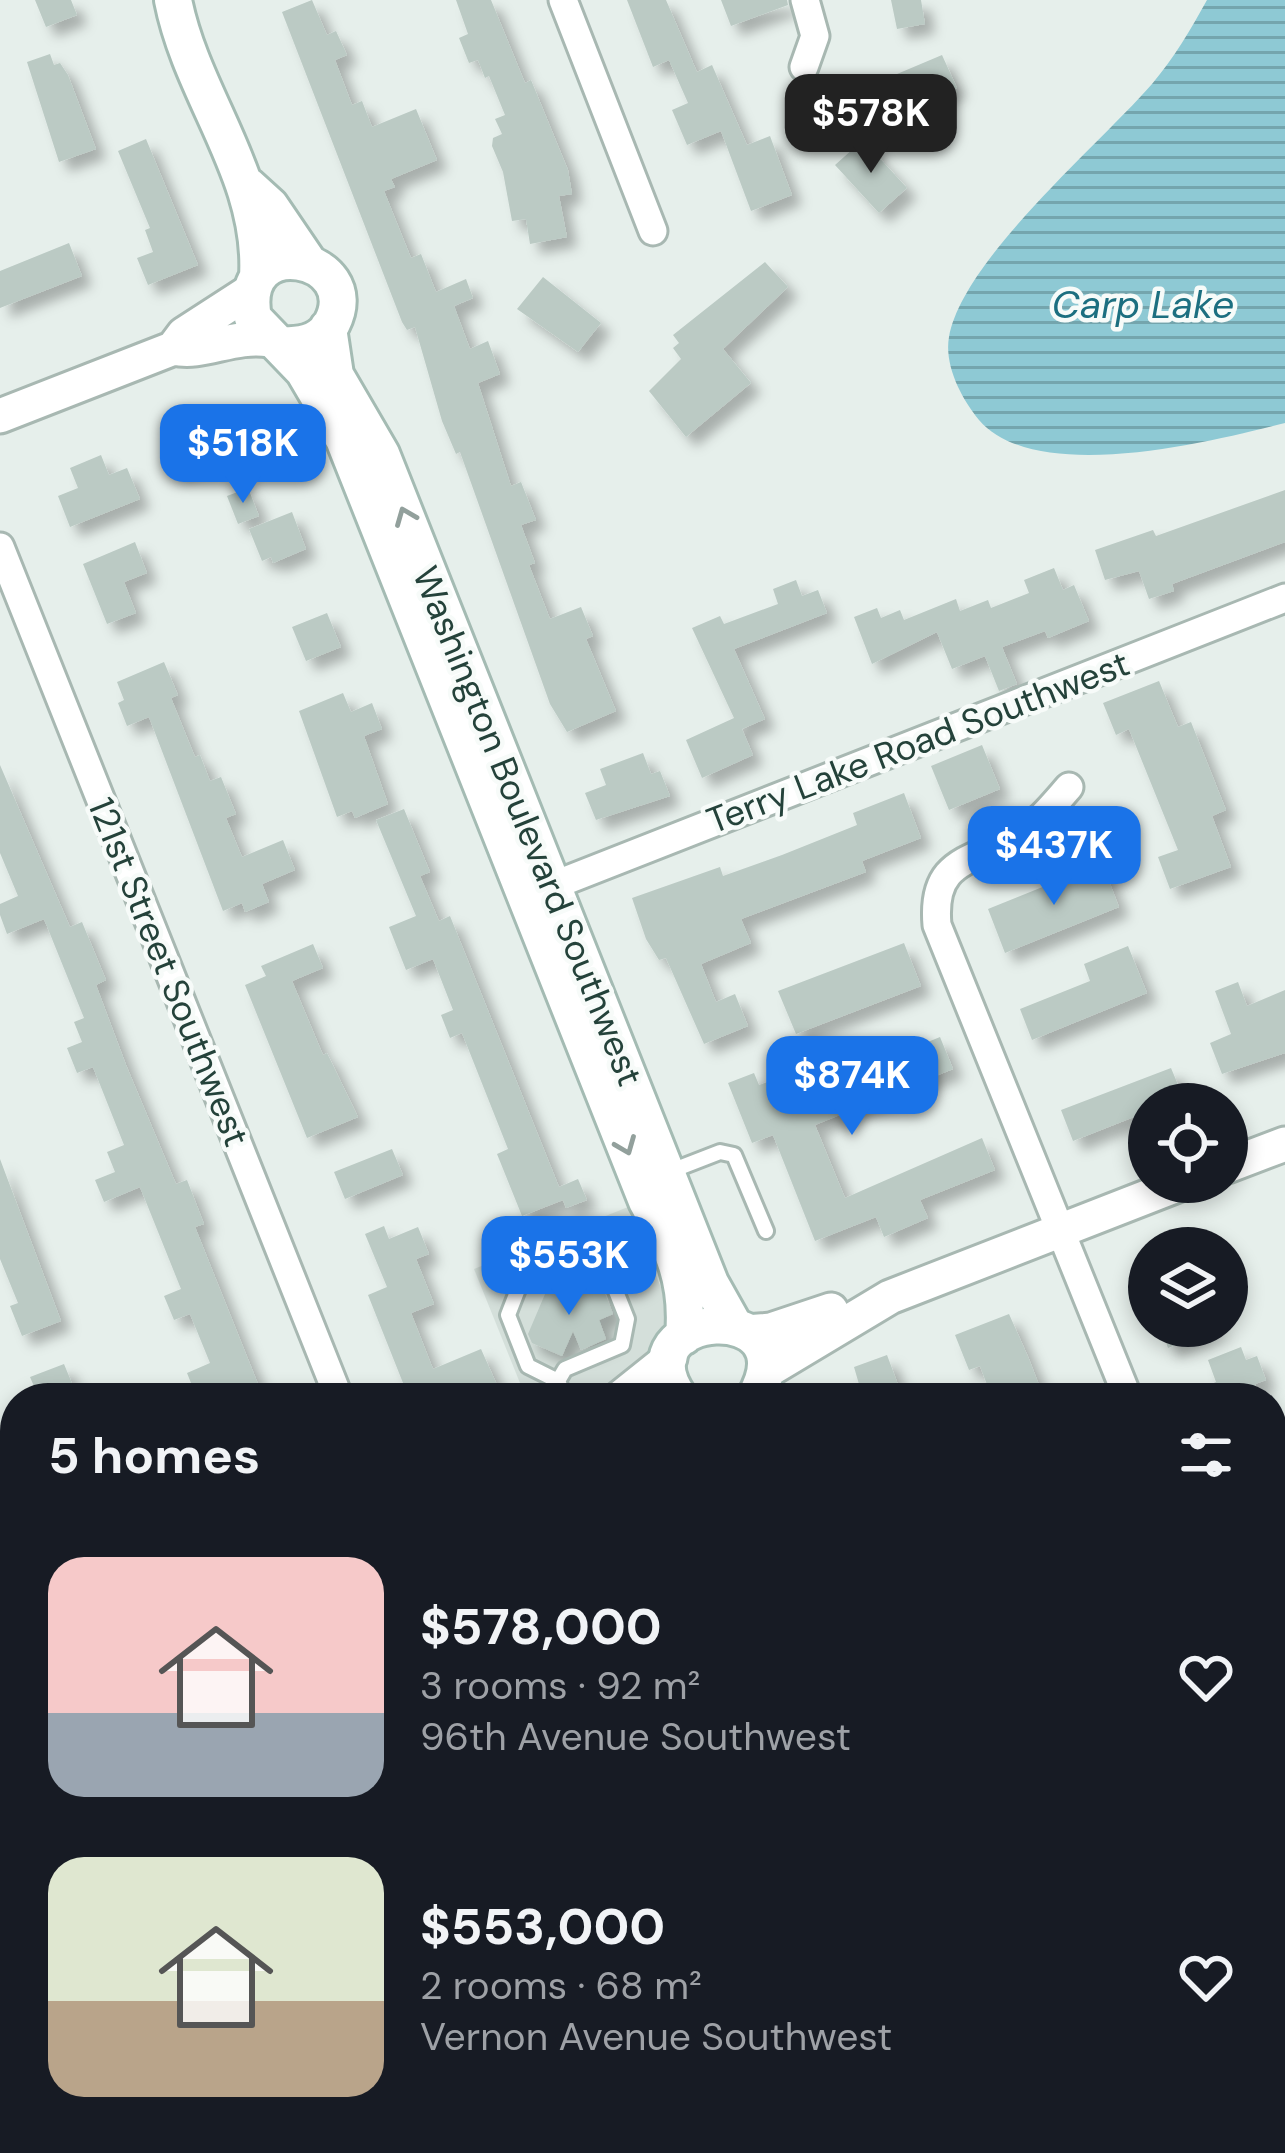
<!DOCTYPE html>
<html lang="en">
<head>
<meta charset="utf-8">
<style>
	:root { --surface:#171b24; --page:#242831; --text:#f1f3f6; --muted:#9ea1a6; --accent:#1a73e8 }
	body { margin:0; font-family:"DM Sans",sans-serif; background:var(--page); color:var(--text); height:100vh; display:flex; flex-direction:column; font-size:45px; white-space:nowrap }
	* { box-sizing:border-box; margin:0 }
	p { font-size:39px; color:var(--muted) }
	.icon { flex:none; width:66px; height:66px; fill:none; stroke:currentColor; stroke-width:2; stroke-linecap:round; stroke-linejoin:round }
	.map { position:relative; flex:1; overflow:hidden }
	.details { position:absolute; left:0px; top:1383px; width:1287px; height:771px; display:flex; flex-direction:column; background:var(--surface); border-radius:48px 48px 0 0; box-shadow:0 6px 18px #0003 }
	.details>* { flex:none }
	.fabs { position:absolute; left:1128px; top:1083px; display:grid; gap:24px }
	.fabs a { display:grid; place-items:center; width:120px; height:120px; border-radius:50%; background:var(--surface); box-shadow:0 6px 18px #0003; font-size:60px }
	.price { position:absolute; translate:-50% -102px; padding:0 27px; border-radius:24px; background:var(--accent); color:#fff; font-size:39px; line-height:78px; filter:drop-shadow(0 3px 6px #0008) }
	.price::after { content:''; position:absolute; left:50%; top:72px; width:36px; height:27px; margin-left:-18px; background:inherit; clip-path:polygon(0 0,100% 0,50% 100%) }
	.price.selected { background:#222; color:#fff }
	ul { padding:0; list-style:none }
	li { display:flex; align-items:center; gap:36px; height:300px; padding:0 48px }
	li span { display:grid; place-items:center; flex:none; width:336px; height:240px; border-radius:36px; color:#555 }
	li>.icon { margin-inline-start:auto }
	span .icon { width:144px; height:144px; fill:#fffc; stroke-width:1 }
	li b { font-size:51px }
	h2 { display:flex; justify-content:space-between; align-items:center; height:144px; padding:0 48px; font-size:51px }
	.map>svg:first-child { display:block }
	.built { fill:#d4dfda }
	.water { fill:url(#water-rules) }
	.building { fill:#bbcac4; filter:url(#shadow) }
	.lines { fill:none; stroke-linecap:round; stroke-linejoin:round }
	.service-casing { stroke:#a8b8b2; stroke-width:20 }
	.minor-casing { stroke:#a8b8b2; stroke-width:33 }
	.tertiary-casing { stroke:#a8b8b2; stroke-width:39 }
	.secondary-casing { stroke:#a4bbb3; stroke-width:42 }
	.service { stroke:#fff; stroke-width:14 }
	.minor { stroke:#fff; stroke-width:27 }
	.tertiary { stroke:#fff; stroke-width:33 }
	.secondary { stroke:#fff; stroke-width:36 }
	.oneway { stroke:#92a09c }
	.labels { text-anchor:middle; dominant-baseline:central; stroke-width:9; stroke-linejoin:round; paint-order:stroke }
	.street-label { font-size:36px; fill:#24423a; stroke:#f7fbf9 }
	.water-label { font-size:39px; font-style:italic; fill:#1c6f80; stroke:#f7fbf9 }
</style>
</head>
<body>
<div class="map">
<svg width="1285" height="2153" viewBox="0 0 1285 2153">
	<defs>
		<pattern id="water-rules" width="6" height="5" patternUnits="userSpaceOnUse" patternTransform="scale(3)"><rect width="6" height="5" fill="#8ec9d4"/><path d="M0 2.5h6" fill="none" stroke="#74a5ad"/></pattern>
		<filter id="shadow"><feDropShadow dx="10" dy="10" stdDeviation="6" flood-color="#0004"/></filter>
	</defs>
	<rect width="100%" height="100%" fill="#e6efeb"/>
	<!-- built -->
	<path class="built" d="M628,1207l61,149 -104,42h-59l-52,-129z"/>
	<!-- water -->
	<path class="water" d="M1207,0h78v423c-75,19 -249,63 -306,-3 -18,-22 -35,-55 -30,-83 14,-78 150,-192 203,-253 22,-26 39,-55 55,-84z"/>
	<!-- building -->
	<path class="building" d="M35,0h36l6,15 -31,12z
		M312,0l15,35 9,-4 11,24 -12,5 17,45 10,-4 10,26 44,-18 21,51 -46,19 4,8 -11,4 27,67 10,-4 15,38 30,-13 7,19 -19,8 16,43 18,-8 12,33 -22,9 33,103 10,-4 15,38 -15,5 14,38 -6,2 21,54 31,-12 12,29 -7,3 30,72 -49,21 -17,-28 -90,-252 -4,2 -14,-33 -27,-94 -8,3 -5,-8 -120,-310z
		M456,0h35l34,83 6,-3 37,90 4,24 -13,2 8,41 -37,7 -4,-25 -14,2 -9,-49 -11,-26 1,-8 9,-4 -7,-15 10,-4 -16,-39 -4,2 -7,-18 -9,3 -10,-25 9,-4z
		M627,0h39l31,72 15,-7 35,80 23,-9 22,59 -41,16 -30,-80 -34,14 -15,-35 16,-7 -19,-43 -16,7z
		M721,0h66l1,5 -57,21z
		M891,0h30l4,24 -28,5z
		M50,54l4,11 6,-2 8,12 28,74 -37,13 -32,-100z
		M942,55l15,33 -42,18 4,10 -23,10 -12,-27 20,-9 -7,-16z
		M146,139l52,126 -50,20 -11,-27 16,-6 -8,-22 5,-2 -32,-77z
		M863,140l44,48 -28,25 -44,-48z
		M69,243l13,33 -82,32v-37z
		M765,262l23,25 -65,62 28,34 -65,54 -37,-46 32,-32 -8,-11 6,-5 -6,-8z
		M543,277l58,46 -23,29 -61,-43z
		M229,407l15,37 -68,27 -15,-36 15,-6 -3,-6 36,-15 3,6z
		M101,455l8,20 18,-7 13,31 -70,28 -12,-31 20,-8 -8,-20z
		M248,488l11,28 -21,8 -11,-28z
		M1285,490v52l-113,42 2,7 -25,8 -10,-28 -34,9 -10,-30 58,-20 3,6z
		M292,512l14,37 -33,14 -2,-6 -9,4 -13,-32z
		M135,542l12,31 -23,9 12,31 -29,11 -24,-60z
		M1054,568l9,22 11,-5 15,36 -41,17 -3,-7 -43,16 15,37 -18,7 -14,-35 -33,13 -15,-37 -65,32 -18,-47 23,-9 4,10 19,-8 4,10 52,-21 4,12 28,-11 3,8 38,-15 -5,-13z
		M796,580l6,16 16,-6 9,23 -93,36 31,70 -23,10 11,26 -51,23 -16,-38 48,-22 -42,-90 28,-12 4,8 54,-20 -5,-15z
		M327,613l14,34 -35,14 -14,-34z
		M164,662l14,33 -7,3 24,59 5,-2 10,26 11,-4 15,37 -10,4 16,39 41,-17 12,30 -33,14 7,18 -24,10 -3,-9 -19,8 -74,-194 -22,9 -9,-23 6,-3 -7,-18z
		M1159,681l19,46 13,-5 35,88 -14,6 19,51 -61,22 -12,-32 20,-7 -49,-121 -13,6 -13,-32z
		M343,693l8,19 21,-9 10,26 -18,7 24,68 -33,14 -3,-7 -15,6 -38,-106z
		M982,745l18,44 -51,21 -18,-44z
		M643,753l8,21 9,-3 10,25 -74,24 -11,-27 21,-8 -6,-16z
		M0,765l70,162 12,-5 24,58 -10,5 30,80 50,119 11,-4 17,44 -9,3 65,162 -23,9h-40l-10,-25 23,-10 -20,-49 -16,6 -10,-24 17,-7 -41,-102 -36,15 -9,-22 20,-8 -8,-20 17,-7 -31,-78 -16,6 -10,-25 15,-6 -8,-20 10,-4 -40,-99 -37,15 -7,-19v-11l18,-8 -18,-43z
		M904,793l17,45 -59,23 4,11 -125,47 10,24 -50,21 15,38 19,-8 13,32 -44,18 -38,-86 -7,2 -13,-21 -14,-41 88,-31 3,9 59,-21 75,-30 -4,-12z
		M404,809l26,63 -10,4 19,45 11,-5 109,271 19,-8 9,21 -21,8 -3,-8 -41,16 -25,-62 11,-5 -46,-116 -12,5 -9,-23 12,-5 -20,-51 -27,11 -17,-43 27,-11 -40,-96z
		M1102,863l17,44 -114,46 -17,-44z
		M904,943l17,43 -125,48 -18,-43z
		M313,944l10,24 -31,13 31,74 4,-2 31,64 -51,21 -62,-153 21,-9 -5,-10z
		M1128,946l19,47 -115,47 -12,-31 70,-28 -6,-17z
		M1238,982l9,24 38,-16v63l-63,21 -12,-31 21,-9 -16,-43z
		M940,1037l13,32 -138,56 30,73 137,-60 13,32 -75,30 8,18 -44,19 -8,-20 -61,24 -42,-106 -21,8 -24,-60 26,-10 5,12 101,-35 7,17z
		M1171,1068l15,36h-37v7l-76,30 -12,-31z
		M392,1149l11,26 -58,24 -11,-27z
		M0,1159l61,162 -39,15 -12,-30 8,-3 -18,-44z
		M384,1226l5,13 29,-12 11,27 -13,5 18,45 -23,9 22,56 48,-20 16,36 -32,13h-56l-41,-103 19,-8 -22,-53z
		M551,1280l39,14 13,-6 10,26 -14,6 7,19 -25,11 -8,-19 -11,25 -30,-13 -4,-9z
		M1009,1314l20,45 15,39h-52l-12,-32 -11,4 -14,-35z
		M1160,1326h60v1l-52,21z
		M1241,1347l5,13 11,-4 9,24 -11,4 6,14h-82l37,-16 -8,-22z
		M887,1355l16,43h-40l-9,-31z
		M64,1364l14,34h-39l-9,-21z"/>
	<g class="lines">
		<!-- service casing -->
		<g class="service-casing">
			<path id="service" d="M671,1171l49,-19 14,3 32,76
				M558,1381l7,-12 57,-24 5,-26 -23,-58
				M565,1398l-7,-17 -30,-15 -20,-51 21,-54 23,-11 52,11 57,-24"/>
		</g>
		<!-- minor casing -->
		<g class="minor-casing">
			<path id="minor" d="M563,0l90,231
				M804,67l11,-31 -10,-36
				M0,547l339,851
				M1069,787c-15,17 -29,35 -49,47 -47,29 -89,23 -83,91l191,473
				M552,886l733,-288
				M0,1524l15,39
				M1272,1762l13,33
				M244,2139l5,14
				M634,2139l5,14"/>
		</g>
		<!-- tertiary casing -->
		<g class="tertiary-casing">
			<path id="tertiary" d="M175,346l9,-12 68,-44
				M0,416l174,-68c29,7 59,-14 96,-8
				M1227,1166l58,-22
				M746,1332l25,-2 60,-20
				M765,1372l125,-75 295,-115
				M620,1398l50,-40
				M0,1663l15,-6"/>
		</g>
		<!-- secondary casing -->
		<g class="secondary-casing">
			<path id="secondary" d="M173,0c19,97 91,175 85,277
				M248,186l22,20 38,56
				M328,328l7,47 46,79 329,829 23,41
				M284,345c19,1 38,-3 48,-22 34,-67 -96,-95 -79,-5l51,53 40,68 303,762c26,47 42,80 37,135
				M679,1398c-62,-90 134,-103 76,0
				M1014,2139l6,14
				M1044,2139l5,14"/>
		</g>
		<!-- service -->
		<use href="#service" class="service"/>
		<!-- minor -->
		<use href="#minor" class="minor"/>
		<!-- tertiary -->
		<use href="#tertiary" class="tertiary"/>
		<!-- secondary -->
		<use href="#secondary" class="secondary"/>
	</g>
	<!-- one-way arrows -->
	<defs><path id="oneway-chevron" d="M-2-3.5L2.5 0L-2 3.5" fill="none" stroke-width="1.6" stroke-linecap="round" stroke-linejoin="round" transform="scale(3)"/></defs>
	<g class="oneway">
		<use href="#oneway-chevron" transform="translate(405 516) rotate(-112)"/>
		<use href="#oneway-chevron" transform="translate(626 1146) rotate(68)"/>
	</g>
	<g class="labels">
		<!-- street labels -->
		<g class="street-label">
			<text transform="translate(918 742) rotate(-21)">Terry Lake Road Southwest</text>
			<text transform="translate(528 826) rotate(68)">Washington Boulevard Southwest</text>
			<text transform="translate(169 972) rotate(68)">121st Street Southwest</text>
		</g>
		<!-- water labels -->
		<g class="water-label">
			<text x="1143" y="304">Carp Lake</text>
		</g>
	</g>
</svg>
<div class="fabs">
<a><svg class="icon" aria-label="locate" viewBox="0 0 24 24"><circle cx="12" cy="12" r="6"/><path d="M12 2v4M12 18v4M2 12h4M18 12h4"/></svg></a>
<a><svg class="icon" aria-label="layers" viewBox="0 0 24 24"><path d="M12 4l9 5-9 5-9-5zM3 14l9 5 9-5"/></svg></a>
</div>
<b class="price selected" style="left:871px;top:176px">$578K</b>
<b class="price" style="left:243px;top:506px">$518K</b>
<b class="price" style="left:1054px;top:908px">$437K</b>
<b class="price" style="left:852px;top:1138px">$874K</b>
<b class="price" style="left:569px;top:1318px">$553K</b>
<section class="details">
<h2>5 homes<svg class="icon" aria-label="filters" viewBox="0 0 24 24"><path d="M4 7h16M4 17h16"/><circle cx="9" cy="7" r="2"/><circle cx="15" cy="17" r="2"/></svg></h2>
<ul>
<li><span style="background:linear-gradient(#f6c9c9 65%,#9aa5b1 0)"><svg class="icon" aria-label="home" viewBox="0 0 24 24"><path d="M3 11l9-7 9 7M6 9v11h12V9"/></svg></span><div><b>$578,000</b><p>3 rooms · 92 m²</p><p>96th Avenue Southwest</p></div><svg class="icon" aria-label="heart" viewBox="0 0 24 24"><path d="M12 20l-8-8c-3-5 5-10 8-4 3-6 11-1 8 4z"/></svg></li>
<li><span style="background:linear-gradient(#dfe7d0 60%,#b9a48a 0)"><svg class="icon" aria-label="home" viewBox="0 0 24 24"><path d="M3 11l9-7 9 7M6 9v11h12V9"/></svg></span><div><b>$553,000</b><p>2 rooms · 68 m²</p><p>Vernon Avenue Southwest</p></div><svg class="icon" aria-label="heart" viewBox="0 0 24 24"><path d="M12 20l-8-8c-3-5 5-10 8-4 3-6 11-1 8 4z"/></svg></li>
</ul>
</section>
</div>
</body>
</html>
